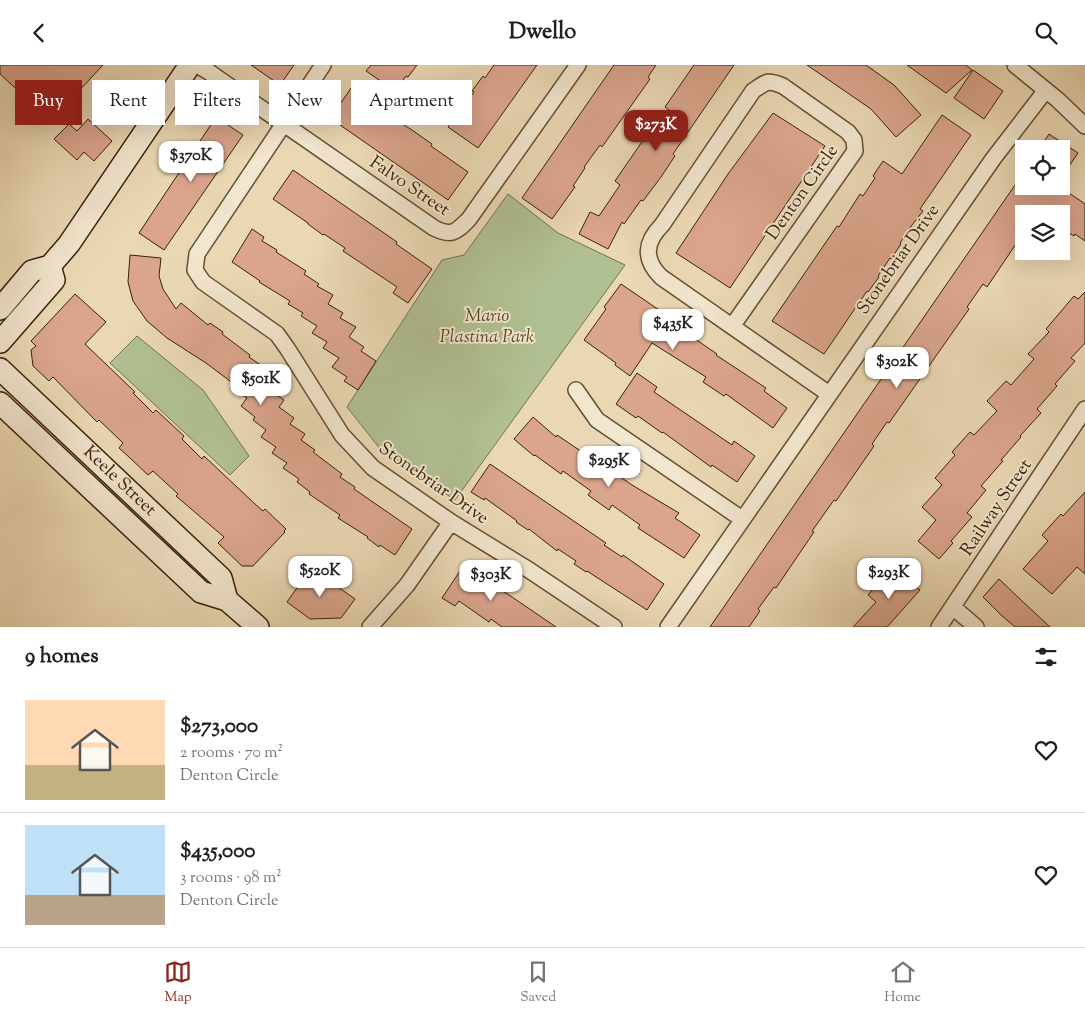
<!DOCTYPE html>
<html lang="en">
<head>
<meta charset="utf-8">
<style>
	:root { --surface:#fff; --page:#f6f6f6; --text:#202124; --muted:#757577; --line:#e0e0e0; --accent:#8f2418 }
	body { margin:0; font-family:"Sorts Mill Goudy",serif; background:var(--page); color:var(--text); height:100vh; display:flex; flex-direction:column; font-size:19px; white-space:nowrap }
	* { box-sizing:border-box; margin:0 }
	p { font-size:16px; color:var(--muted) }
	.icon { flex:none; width:28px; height:28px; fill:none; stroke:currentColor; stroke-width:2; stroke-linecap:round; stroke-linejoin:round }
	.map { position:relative; height:562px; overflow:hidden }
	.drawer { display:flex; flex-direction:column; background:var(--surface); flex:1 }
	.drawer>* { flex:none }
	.hud { position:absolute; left:15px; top:15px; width:500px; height:45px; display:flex; gap:10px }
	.controls { position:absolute; left:1015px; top:75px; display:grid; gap:10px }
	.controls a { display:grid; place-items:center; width:55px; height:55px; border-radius:0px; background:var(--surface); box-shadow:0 5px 20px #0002; font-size:25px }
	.price { position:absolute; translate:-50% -42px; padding:0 11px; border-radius:10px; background:#fff; color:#222; font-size:16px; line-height:32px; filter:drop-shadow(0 1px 2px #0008) }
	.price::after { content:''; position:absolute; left:50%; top:30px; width:15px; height:11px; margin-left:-8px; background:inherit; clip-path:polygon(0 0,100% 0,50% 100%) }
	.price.active { background:var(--accent); color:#fff }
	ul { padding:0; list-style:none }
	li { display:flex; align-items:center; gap:15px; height:125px; padding:0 25px }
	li+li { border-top:1px solid var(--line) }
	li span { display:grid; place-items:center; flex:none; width:140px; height:100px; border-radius:0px; color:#555 }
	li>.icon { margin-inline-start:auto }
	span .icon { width:60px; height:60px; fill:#fffc; stroke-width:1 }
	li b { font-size:21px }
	h2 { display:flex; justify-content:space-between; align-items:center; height:60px; padding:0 25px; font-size:21px }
	.pill { padding:0 18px; border-radius:0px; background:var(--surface); box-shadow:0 5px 20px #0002; font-size:18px; line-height:45px }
	.pill.active { background:var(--accent); color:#fff }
	header { display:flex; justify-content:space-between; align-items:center; height:65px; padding:0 25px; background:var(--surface); font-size:22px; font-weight:700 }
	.tabs { display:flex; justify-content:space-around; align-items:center; height:70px; border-top:1px solid var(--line); background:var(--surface); font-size:14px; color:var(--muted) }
	.tabs a { display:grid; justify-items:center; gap:2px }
	.tabs .active { color:var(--accent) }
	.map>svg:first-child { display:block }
	.green { fill:#b0c092; stroke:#76704c }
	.building { fill:#dba58d; stroke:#3b2007 }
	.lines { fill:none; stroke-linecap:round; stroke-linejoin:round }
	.street-casing { stroke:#674e32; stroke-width:18 }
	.secondary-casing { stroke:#3b2007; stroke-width:24 }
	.street { stroke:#f1e6ce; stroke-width:15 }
	.secondary { stroke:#f1e6ce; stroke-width:21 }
	.labels { text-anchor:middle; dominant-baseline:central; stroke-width:4; stroke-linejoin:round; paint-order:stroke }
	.street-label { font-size:18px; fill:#3b2007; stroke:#f1e6ce }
	.park-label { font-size:18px; font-style:italic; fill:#58482a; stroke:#f1e6ce }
</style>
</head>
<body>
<header><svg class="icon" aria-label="back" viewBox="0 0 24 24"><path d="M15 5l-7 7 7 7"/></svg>Dwello<svg class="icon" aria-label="search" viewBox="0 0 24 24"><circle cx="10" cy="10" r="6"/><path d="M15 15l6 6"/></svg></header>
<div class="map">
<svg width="1085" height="562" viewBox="0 0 1085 562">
	<rect width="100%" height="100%" fill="#ead8b4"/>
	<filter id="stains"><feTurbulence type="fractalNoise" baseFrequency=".004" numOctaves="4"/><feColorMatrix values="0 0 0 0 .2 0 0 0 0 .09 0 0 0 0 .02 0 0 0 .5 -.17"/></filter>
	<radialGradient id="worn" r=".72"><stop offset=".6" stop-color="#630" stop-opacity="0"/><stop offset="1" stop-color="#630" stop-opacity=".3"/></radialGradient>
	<!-- green -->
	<path class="green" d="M508,129l50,39 67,32 -170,235 -74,-50 -34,-43 95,-147 22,-5z
		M137,271l66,54 46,66 -19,19 -120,-112z"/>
	<!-- building -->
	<path class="building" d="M0,0h103l-52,56 -51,-47z
		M251,0h43l-14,20z
		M371,0h46l-9,12 -2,-1 -11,15 -29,-20z
		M494,0h43l-59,83 -30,-21 26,-35 -2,-1 11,-15 2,2z
		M614,0h42l-8,12 2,2 -48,68 -2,-2 -16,22 1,1 -12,18 2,1 -23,32 -30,-21z
		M694,0h40l-61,89 2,2 -14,21 -18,24 -2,-1 -17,24 -2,-2 -14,27 -29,-15 11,-22 9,4 21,-31 -5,-4 31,-45 4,2 19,-28 -4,-3z
		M807,0h59l28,20 27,30 -25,22 -25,-28z
		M907,0h59l6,5 -26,23z
		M973,5l30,21 -19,28 -30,-21z
		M352,22l12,8 -2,4 50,31 20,14 -1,2 37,26 -20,28 -118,-82z
		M773,48l52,33 -95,142 -54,-35 52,-79z
		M942,50l29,20 -51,74 3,2 -11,14 -12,18 1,1 -10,15 -1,-1 -12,18 1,1 -11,15 -1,-1 -43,63 -52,-33 65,-95 2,1 21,-33 3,2 12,-18 -2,-2 10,-15 19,13z
		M216,52l27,18 -79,115 -25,-17z
		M88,54l24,22 -18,20 -10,-9 -7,8 -23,-21 15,-15 8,7z
		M1049,69l29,19 -17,25v-29h-22z
		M293,105l104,72 -1,2 36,25 -24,34 -15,-10 4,-6 -54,-36 2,-3 -21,-14 -1,1 -15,-11v-1l-35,-24z
		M1024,107v14h35l26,18v37l-10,-7 -1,2 -13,-8v-14h-37v18l-37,55 -4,-3 -16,23 2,2 -80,114 -2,-1 -15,22 2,2 -38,55 -2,-1 -22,31 2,1 -38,56 -2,-1 -16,22 2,2 -11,16h-39z
		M252,164l12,8 -2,4 15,9 -1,2 30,19 -2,3 15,10 -2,2 16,9 -5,9 15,9 -3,5 16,9 -7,10 15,10 -3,4 15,10 -18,29 -14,-9 3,-4 -15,-10 7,-9 -16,-10 4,-6 -15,-9 5,-7 -16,-10 2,-3 -15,-9 2,-3 -31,-19 1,-1 -28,-19z
		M130,190l31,3 -2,18 4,13 13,20 5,-6 27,22 2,-2 13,9 -1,2 28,21 -1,2 16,11 -6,9 14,10 -2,4 13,9 -5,7 15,11 -4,6 15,10 -4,6 14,10 -2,2 29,22 -2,3 15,10 -1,2 58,40 -17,26 -15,-10 -1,2 -12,-9 1,-1 -30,-19 2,-3 -31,-21 1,-2 -13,-10 2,-3 -16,-11 4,-5 -15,-10 4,-6 -15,-10 5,-7 -13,-10 2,-3 -14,-11 6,-8 -15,-10 2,-4 -28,-21 -39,-25 -20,-17 -14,-20 -5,-19z
		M621,219l47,32 -2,3 51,35 -1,1 50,33 -2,3 23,17 -14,20 -47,-34 -2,2 -21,-14 3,-5 -54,-34 -22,33 -15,-11 1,-2 -32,-23 22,-31 -2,-2z
		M1085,227v51l-14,15 4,3 -20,23 2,2 -20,23 4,4 -21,23 1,1 -20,23 2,1 -22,25 5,4 -19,23 5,4 -21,24 2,2 -14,16 -21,-18 18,-21 -14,-13 20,-22 -7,-7 20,-23 -3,-3 18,-20 4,3 23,-24 -10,-10 19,-20 5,4 23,-26 -6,-5 21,-22 -3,-3 28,-33 4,3z
		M75,229l31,28 -21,22 50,48 -2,1 20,20 3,-3 28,26 -2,3 20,20 2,-3 51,48 8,7 2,-2 21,20 -2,2 1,1 -32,34h-11l-24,-23 6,-6 -48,-41 2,-2 -25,-23 -5,4 -18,-17 -11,-10 4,-5 -24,-23 -2,2 -44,-45 -4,4 -16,-15 -2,-16 5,-4 -5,-5z
		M637,308l20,14 -3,5 28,19 50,34 2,-4 21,15 -18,26 -25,-17 -1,2 -48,-35 -1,1 -24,-17 -2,2 -20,-14z
		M533,352l23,20 1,-2 25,17 1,-1 49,34 47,28 -4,5 25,17 -16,23 -46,-30 2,-3 -28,-20 -3,5 -21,-15 3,-4 -28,-20 -2,3 -26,-19 -1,1 -20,-17z
		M490,399l116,79 -2,2 18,12 1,-2 41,29 -17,26 -60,-39 -1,1 -12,-8 2,-3 -18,-12 -1,2 -28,-22 -1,1 -12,-8 1,-1 -32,-23 -1,2 -13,-8z
		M1085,427v82l-8,-7 -25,27 -29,-25 25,-28 -6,-6 19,-21 2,2z
		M464,500l48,32 44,30h-54l-11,-8 -2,3 -30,-21 -4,5 -13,-8z
		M893,501l27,24 -33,37h-34l23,-25 -8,-7z
		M311,503l44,31 -14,19 -31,1 -23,-17z
		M999,514l22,21 29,27h-35l-14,-12 -18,-18z"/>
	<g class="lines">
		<!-- street casing -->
		<g class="street-casing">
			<path id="street" d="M197,0l12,7 225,156c18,9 22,4 35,-9l109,-154
				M323,0l-126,189 -2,16 8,12 74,52 10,14 55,87 31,33 78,54 78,48 85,57
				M1015,0l43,35 27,26
				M733,260l122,-174 -1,-11 -6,-8 -65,-46c-16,-7 -17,-4 -30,5l-91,134c-17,17 -19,34 -1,52l168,117
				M576,325l21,30 145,99
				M953,542l23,20
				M370,562l37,-42 44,-63
				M668,562l325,-468 53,-69
				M939,562l146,-218"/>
		</g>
		<!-- secondary casing -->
		<g class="secondary-casing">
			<g id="secondary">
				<path d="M0,244l32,-38 18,-5 19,-22 121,-179"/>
				<path d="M0,277l54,-62 -4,-14"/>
				<path id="s1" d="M0,304l221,209 6,22"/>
				<path d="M0,338l201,189 26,8 31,27"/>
			</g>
		</g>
		<!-- street -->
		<use href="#street" class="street"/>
		<!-- secondary -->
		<use href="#secondary" class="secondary"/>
	</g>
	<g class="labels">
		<!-- street labels -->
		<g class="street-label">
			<text transform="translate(409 122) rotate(34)">Falvo Street</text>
			<text transform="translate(803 128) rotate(-55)">Denton Circle</text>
			<text transform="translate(899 195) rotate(-55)">Stonebriar Drive</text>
			<text stroke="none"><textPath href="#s1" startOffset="164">Keele Street</textPath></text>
			<text transform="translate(433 419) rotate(35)">Stonebriar Drive</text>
			<text transform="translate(997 443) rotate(-56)">Railway Street</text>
		</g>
		<!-- park labels -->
		<g class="park-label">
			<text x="487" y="252">Mario<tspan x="487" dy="21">Plastina Park</tspan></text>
		</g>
	</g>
	<rect width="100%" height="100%" filter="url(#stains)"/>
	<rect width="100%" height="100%" fill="url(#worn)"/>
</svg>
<div class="controls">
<a><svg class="icon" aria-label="locate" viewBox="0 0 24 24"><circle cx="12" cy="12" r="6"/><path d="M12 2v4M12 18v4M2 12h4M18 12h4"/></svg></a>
<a><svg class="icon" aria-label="layers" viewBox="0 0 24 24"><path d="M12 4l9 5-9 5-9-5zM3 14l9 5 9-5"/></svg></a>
</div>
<b class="price active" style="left:656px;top:87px">$273K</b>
<b class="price" style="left:191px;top:118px">$370K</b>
<b class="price" style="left:673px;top:286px">$435K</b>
<b class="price" style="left:897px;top:324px">$302K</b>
<b class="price" style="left:261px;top:341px">$501K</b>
<b class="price" style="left:609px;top:423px">$295K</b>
<b class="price" style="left:320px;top:533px">$520K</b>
<b class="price" style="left:889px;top:535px">$293K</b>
<b class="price" style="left:491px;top:537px">$303K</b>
<div class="hud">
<a class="pill active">Buy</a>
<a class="pill">Rent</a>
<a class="pill">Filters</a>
<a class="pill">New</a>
<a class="pill">Apartment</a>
</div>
</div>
<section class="drawer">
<h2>9 homes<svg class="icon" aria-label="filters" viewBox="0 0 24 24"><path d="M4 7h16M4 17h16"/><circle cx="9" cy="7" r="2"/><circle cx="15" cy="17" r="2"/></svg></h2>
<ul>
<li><span style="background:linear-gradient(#ffd9b3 65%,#c2b280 0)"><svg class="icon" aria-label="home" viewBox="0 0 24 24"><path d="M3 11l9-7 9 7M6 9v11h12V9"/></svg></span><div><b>$273,000</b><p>2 rooms · 70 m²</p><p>Denton Circle</p></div><svg class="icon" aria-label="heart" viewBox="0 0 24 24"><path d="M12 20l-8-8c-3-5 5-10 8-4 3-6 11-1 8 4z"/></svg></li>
<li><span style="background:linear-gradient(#bfe0f5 70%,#b9a48a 0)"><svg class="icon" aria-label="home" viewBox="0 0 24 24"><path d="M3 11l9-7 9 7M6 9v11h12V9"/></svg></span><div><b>$435,000</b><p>3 rooms · 98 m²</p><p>Denton Circle</p></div><svg class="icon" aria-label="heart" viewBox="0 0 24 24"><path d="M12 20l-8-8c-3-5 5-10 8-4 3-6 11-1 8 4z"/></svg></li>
</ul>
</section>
<nav class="tabs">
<a class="active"><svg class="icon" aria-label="map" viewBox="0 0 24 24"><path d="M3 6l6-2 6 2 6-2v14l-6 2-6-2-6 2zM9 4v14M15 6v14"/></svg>Map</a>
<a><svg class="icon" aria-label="saved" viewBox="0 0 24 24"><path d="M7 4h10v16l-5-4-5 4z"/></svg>Saved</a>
<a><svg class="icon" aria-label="home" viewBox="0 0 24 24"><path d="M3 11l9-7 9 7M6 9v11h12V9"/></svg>Home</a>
</nav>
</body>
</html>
